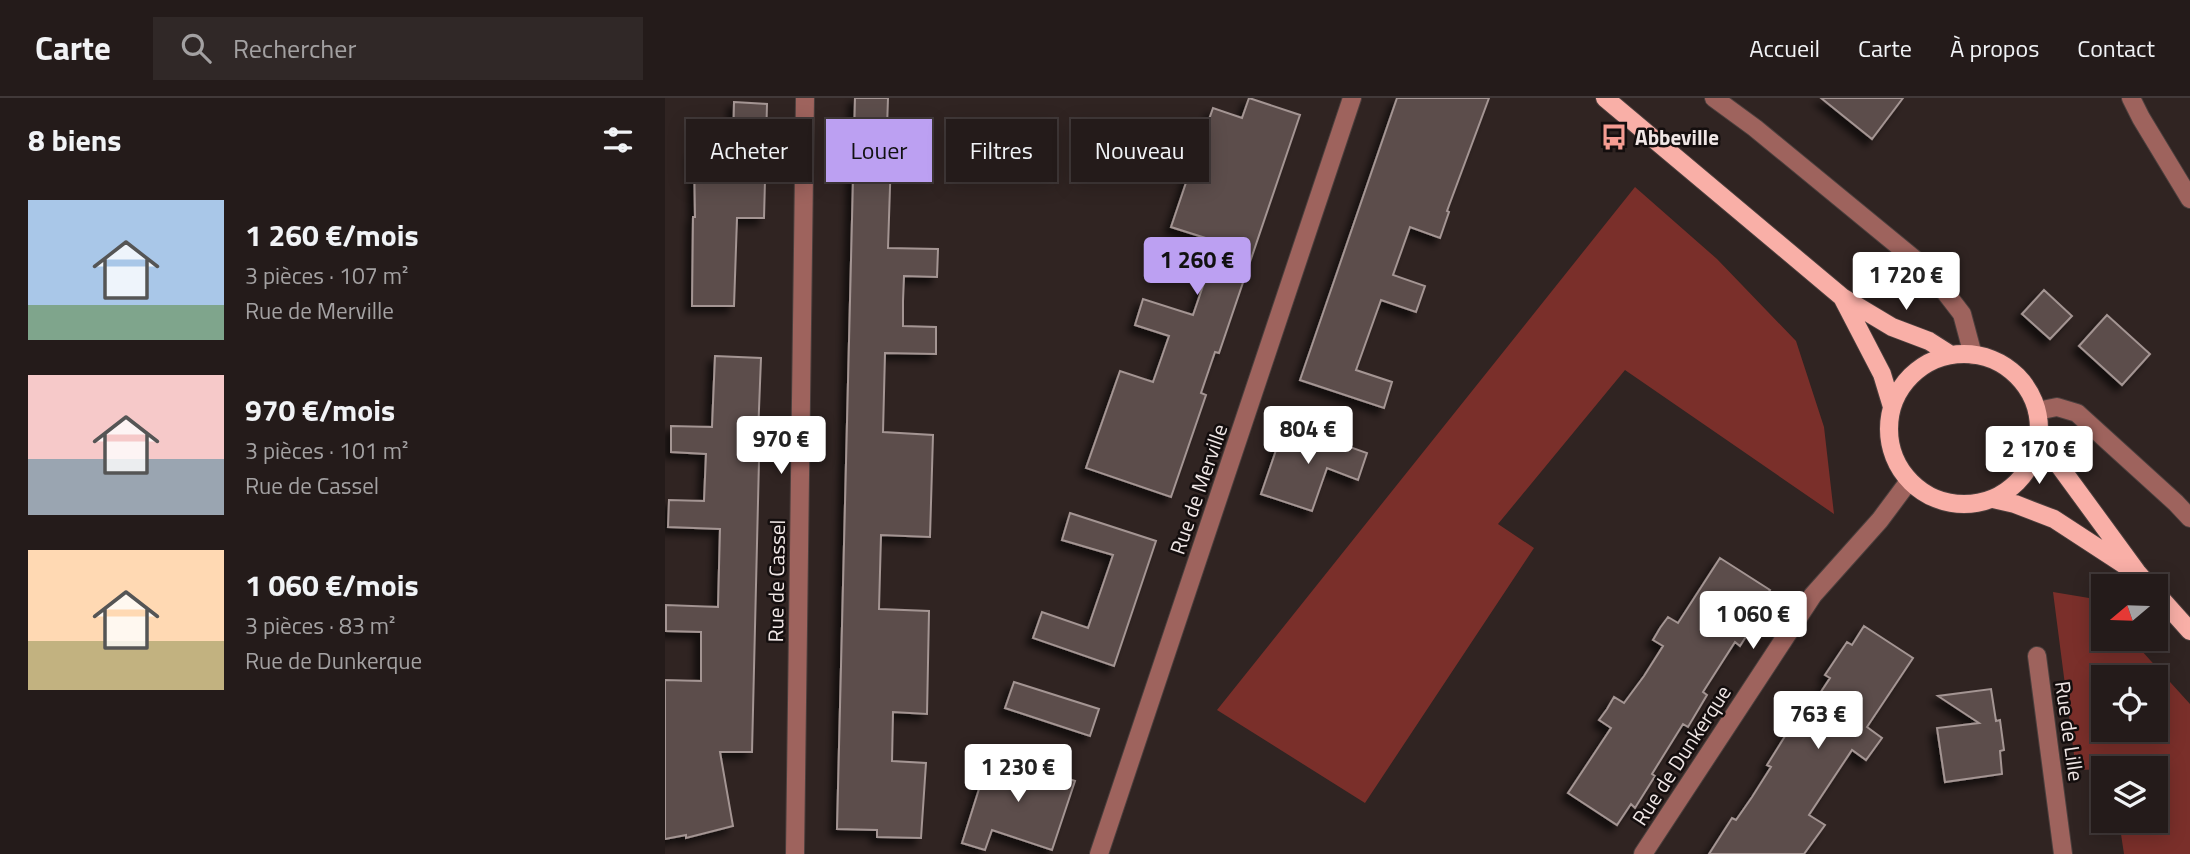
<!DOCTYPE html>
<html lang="fr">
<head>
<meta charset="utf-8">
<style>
	:root { --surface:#241b1a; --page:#302827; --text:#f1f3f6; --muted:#a3a1a2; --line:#413939; --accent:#bca0f2 }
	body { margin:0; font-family:"Titillium Web",sans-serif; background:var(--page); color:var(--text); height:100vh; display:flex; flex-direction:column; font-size:26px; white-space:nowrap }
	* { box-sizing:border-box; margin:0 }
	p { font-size:23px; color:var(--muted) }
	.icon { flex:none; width:38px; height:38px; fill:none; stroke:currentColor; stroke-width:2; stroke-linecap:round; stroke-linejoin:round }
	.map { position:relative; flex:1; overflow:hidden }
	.drawer { display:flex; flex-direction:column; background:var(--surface); width:665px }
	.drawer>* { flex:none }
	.guide { position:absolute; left:21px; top:21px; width:665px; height:63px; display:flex; gap:14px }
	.needle { width:46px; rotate:251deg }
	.buttons { position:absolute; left:1426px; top:476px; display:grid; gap:14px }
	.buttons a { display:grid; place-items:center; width:77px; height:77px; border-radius:0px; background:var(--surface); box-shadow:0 4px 18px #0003,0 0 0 2px var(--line); font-size:35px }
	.price { position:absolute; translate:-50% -60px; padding:0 16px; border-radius:7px; background:#fff; color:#222; font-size:23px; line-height:46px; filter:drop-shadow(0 2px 4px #0008) }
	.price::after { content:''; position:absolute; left:50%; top:42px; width:21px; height:16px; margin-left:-10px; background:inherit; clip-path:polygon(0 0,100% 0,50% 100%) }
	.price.selected { background:var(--accent); color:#111 }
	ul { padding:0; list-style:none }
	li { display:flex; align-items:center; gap:21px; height:175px; padding:0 28px }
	li span { display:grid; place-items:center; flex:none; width:196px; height:140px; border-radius:0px; color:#555 }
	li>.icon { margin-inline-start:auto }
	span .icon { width:84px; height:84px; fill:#fffc; stroke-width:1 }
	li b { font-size:30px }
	h2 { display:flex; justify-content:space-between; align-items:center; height:84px; padding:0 28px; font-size:30px }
	.pill { padding:0 24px; border-radius:0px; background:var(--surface); box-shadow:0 4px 18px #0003,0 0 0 2px var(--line); font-size:24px; line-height:63px }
	.pill.selected { background:var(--accent); color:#111 }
	header { display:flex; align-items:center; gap:42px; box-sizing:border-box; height:98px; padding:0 35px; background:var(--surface); border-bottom:2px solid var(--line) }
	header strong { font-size:33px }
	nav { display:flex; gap:38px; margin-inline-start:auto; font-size:24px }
	.search { width:490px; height:63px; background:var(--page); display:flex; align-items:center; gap:18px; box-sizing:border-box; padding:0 24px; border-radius:0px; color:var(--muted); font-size:26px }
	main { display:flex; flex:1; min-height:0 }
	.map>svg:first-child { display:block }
	.green { fill:#7a2f2a; fill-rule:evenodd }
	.building { fill:#5b4d4b; stroke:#a49593; stroke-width:2; filter:url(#shadow) }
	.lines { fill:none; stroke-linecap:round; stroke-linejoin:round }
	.minor-casing { stroke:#4b3f3d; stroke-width:20 }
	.major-casing { stroke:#4b3f3d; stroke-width:20 }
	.minor { stroke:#9e635d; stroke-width:18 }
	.major { stroke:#f9afa7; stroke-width:18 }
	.labels { text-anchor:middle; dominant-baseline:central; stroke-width:5; stroke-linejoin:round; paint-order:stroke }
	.poi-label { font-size:21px; font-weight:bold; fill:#f0e7e6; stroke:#140e0e; text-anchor:start }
	.street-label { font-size:21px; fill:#f0e7e6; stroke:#140e0e }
</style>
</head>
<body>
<header>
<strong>Carte</strong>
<div class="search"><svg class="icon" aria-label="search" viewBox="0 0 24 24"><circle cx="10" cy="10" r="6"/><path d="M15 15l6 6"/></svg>Rechercher</div>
<nav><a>Accueil</a><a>Carte</a><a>À propos</a><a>Contact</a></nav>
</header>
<main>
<section class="drawer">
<h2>8 biens<svg class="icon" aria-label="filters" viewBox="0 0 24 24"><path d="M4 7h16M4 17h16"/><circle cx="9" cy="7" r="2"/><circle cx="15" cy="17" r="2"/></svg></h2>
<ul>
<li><span style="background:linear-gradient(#a9c7e8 75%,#7fa58c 0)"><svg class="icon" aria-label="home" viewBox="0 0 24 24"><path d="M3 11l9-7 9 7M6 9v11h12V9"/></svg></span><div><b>1 260 €/mois</b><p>3 pièces · 107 m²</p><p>Rue de Merville</p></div></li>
<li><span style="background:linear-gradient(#f6c9c9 60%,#9aa5b1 0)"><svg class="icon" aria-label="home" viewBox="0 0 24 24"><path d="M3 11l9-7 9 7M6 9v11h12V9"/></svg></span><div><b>970 €/mois</b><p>3 pièces · 101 m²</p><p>Rue de Cassel</p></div></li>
<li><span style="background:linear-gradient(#ffd9b3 65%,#c2b280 0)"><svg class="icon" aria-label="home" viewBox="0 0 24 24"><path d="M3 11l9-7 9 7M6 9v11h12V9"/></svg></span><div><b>1 060 €/mois</b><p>3 pièces · 83 m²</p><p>Rue de Dunkerque</p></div></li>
</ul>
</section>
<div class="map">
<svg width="1525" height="756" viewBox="0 0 1525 756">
	<defs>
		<filter id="shadow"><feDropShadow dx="-6" dy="6" stdDeviation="3.5" flood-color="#0009"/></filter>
	</defs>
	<rect width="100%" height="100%" fill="#302422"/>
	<!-- green -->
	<path class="green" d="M970,89l82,72 79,82 28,86 10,87 -209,-144 -127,154 36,24 -169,255 -148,-93z
		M1388,494l42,7 8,10v30h28l59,65v150h-66l-5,-33h37v-53l-80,2zM1438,579h53v53h-53z"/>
	<!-- building -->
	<path class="building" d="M190,0h33l-2,59h5l-3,91 50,1 -1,28 -33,-1 -1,25v25l33,1v27l-51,-1 -2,79 50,3 -3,102 -49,-2 -2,74 50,2 -2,103 -34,-2 -1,49 34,2 -5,75 -44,-1v-7l-40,-1z
		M584,0l51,17 -81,238 -4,-1 -14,41 5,2 -35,102 -85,-29 34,-97 33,11 16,-46 -34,-11 8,-26 50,16 25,-73 -47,-15 24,-71h-2l9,-26 3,1 8,-23 29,10z
		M732,0h92l-42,113 2,1 -9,26 -30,-11 -17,48 32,11 -9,26 -35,-12 -25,70 36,12 -8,26 -84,-28z
		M1156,0h82l-31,41z
		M69,4l33,2 -3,114h-27l-3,88h-42l1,-89h2l-1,-65 39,1z
		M1379,192l28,26 -22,23 -28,-25z
		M1442,217l43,39 -28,31 -43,-39z
		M50,258l46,2 -4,102h2l-7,292h-32l13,74 -47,12v-3l-21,4v-159l36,1v-49l-35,-1v-26l52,2 2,-78 -52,-2 1,-27 35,1 2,-47 -35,-2v-26l41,1z
		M620,326l82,29 -9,27 -31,-12 -15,43 -51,-17z
		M405,415l86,28 -42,125 -81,-28 9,-26 46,16 25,-73 -51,-15z
		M1055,460l50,32 -14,21 5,2 -21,33 -5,-4 -32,50 4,3 -19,32 -5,-3 -31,50 3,2 -20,32 -4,-4 -14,21 -49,-32 43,-65 -12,-8 8,-11 7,-12 10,6 20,-27 19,-30 -10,-6 7,-12 8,-11 10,6z
		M1199,528l49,32 -46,69 15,11 -16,22 -14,-10 -43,65 16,10 -21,29h-95l23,-36 4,2 16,-23 19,-30 -4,-2 20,-32 4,2 14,-19 25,-38 -5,-3 22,-33 5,3z
		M349,584l85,27 -9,27 -85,-28z
		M1326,591l5,32 4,-1 4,30 -4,1 2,23 -57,8 -8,-54 42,-5 -41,-27z
		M325,656l85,27 -23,69 -60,-20 -7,20 -23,-7z"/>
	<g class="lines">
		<!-- minor casing -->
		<g class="minor-casing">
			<path id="minor" d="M1049,0l41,30 163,134 24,26 20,26 11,41
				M1466,0l10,20 49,81
				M1372,313l20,-4 20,6 99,90 14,15
				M1372,558l26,198
				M130,756l10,-756
				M434,756l253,-756
				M978,756l170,-259 67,-75 29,-39"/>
		</g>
		<!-- major casing -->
		<g class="major-casing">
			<path id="major" d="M940,0l237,199 50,30 37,14 22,14
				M1177,199l40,77 10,33
				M1224 331a75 75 0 1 1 150 0a75 75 0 1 1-150 0Z
				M1374,340l98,134 12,14
				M1328,401l22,5 39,15 72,47
				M1491,495l34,38"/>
		</g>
		<!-- minor -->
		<use href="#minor" class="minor"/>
		<!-- major -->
		<use href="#major" class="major"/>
	</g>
	<!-- icons -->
	<defs>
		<g id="bus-bare" transform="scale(2.1)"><path d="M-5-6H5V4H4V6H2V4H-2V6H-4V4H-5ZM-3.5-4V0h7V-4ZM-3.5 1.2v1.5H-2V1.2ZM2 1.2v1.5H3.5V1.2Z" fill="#f59c92" stroke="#140e0e" stroke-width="2.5" paint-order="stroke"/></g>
	</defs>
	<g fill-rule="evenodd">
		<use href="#bus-bare" x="949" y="39"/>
	</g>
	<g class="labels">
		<!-- poi labels -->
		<g class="poi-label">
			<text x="970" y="39">Abbeville</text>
		</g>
		<!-- street labels -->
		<g class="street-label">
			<text transform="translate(533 391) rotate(-71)">Rue de Merville</text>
			<text transform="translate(111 483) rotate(-89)">Rue de Cassel</text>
			<text transform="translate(1405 633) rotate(82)">Rue de Lille</text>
			<text transform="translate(1016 657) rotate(-57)">Rue de Dunkerque</text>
		</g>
	</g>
</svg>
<div class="buttons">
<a><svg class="needle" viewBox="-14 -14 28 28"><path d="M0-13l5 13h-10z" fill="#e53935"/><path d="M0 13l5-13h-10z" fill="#a3a1a2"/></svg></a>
<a><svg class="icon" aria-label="locate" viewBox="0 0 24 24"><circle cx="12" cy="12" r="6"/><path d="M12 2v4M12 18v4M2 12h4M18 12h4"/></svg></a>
<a><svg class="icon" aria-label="layers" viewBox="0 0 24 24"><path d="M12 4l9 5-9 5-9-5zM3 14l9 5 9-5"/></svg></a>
</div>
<b class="price selected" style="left:532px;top:199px">1 260 €</b>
<b class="price" style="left:1241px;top:214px">1 720 €</b>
<b class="price" style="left:643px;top:368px">804 €</b>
<b class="price" style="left:116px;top:378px">970 €</b>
<b class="price" style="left:1374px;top:388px">2 170 €</b>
<b class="price" style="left:1088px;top:553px">1 060 €</b>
<b class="price" style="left:1153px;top:653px">763 €</b>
<b class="price" style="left:353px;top:706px">1 230 €</b>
<div class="guide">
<a class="pill">Acheter</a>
<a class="pill selected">Louer</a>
<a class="pill">Filtres</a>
<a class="pill">Nouveau</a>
</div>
</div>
</main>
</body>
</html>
